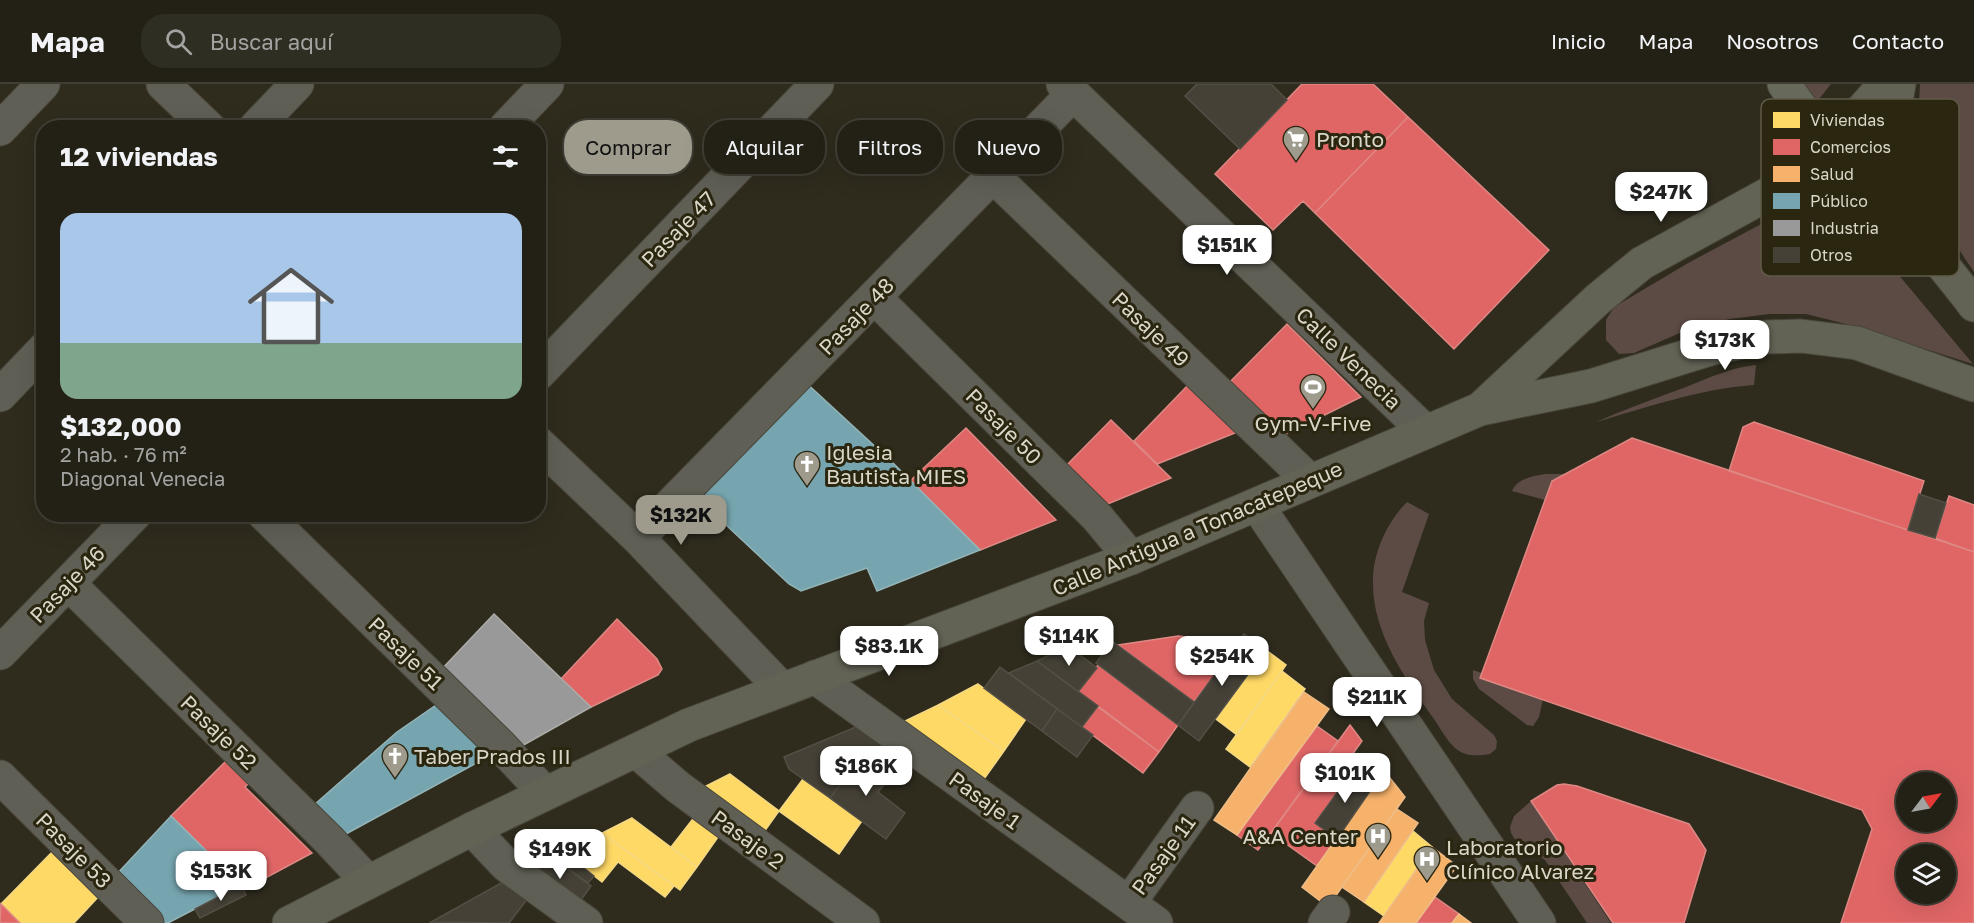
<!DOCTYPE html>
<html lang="es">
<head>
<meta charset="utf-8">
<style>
	:root { --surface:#232116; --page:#2f2e23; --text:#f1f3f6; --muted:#a3a3a1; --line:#403e35; --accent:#9e9b8d }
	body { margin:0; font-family:"Golos Text",sans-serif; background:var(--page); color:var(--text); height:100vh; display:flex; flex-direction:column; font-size:22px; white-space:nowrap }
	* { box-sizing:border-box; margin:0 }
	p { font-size:20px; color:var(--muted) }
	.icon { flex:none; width:33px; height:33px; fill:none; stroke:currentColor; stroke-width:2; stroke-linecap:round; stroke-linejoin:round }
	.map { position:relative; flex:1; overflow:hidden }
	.side { position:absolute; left:36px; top:36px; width:510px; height:402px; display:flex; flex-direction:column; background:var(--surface); border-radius:24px; box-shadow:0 6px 24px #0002,0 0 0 2px var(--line) }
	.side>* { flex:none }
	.guide { position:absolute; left:564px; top:36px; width:570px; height:54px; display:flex; gap:12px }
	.needle { width:39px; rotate:58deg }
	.tools { position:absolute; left:1896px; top:688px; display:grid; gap:12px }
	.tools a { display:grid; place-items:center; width:60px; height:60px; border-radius:50%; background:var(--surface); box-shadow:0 6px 24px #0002,0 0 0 2px var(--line); font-size:30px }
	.price { position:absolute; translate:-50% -51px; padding:0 14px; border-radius:12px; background:#fff; color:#222; font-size:20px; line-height:39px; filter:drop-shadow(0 2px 3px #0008) }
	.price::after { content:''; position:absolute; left:50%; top:36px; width:18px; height:14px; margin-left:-9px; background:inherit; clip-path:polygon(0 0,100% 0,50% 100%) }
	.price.selected { background:var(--accent); color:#111 }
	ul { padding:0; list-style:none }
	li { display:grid; align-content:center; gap:12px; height:318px; padding:0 24px }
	li span { display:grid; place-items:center; height:186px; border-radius:18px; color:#555 }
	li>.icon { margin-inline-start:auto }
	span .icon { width:108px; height:108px; fill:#fffc; stroke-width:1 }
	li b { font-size:26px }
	h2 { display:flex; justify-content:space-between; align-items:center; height:72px; padding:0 24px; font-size:26px }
	.tag { padding:0 21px; border-radius:24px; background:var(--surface); box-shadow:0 6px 24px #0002,0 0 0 2px var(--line); font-size:21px; line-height:54px }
	.tag.selected { background:var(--accent); color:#111 }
	header { display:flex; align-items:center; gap:36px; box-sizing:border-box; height:84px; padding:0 30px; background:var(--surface); border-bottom:2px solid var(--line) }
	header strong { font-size:28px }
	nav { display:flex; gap:33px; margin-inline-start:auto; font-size:21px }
	.search { width:420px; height:54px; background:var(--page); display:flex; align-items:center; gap:15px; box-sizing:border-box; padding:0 21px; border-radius:24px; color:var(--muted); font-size:22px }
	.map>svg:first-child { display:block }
	.green { fill:#5c4b45 }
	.homes { fill:#ffd966; stroke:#f4d884; stroke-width:1.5 }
	.shops { fill:#e06666; stroke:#de8884; stroke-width:1.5; fill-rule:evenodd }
	.health { fill:#f6b26b; stroke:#eebd87; stroke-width:1.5 }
	.public { fill:#76a5af; stroke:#94b4b7; stroke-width:1.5 }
	.industry { fill:#999; stroke:#acaca7; stroke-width:1.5 }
	.building { fill:#454137; stroke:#544f45; stroke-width:1.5 }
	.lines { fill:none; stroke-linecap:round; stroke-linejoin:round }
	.minor-casing { stroke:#49473b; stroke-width:35 }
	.major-casing { stroke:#49473b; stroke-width:35 }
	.highway-casing { stroke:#49473b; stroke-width:35 }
	.minor { stroke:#605f55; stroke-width:33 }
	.major { stroke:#626255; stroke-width:33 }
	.highway { stroke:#676a5a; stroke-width:33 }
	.labels { text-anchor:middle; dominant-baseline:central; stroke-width:6; stroke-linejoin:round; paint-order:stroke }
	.poi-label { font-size:21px; fill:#dad7c9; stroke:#2b260f; text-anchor:start }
	.street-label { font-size:21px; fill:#dad7c9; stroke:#2b260f }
	.key { fill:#2b260f; stroke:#605b47; stroke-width:1.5 }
	.key-label { font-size:16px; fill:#dad7c9 }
</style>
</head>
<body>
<header>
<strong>Mapa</strong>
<div class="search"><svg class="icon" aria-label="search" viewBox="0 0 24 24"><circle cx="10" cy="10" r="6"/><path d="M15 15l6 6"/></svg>Buscar aquí</div>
<nav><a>Inicio</a><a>Mapa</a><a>Nosotros</a><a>Contacto</a></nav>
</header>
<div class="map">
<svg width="1974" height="839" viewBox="0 0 1974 839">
	<rect width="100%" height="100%" fill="#2f2c1e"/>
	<!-- green -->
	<path class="green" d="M1802,0h29l-15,19z
		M1920,0h54v188l-48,-72 -9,-56z
		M1827,105l146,175 -127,-40 -40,-10h-37l-39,5 -41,10 -55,24 -15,1 -13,-14v-20l8,-13 76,-45z
		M1756,281l-2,20c-54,4 -106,22 -158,37 30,-13 60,-24 90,-35 23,-9 46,-20 70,-22z
		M1545,390h19l-12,7 -7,19 -33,-9c5,-12 20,-15 33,-17z
		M1407,418l22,12 -27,78 27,11 -5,18 1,19 9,30 18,29 42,36 3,6 -1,8 -6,5c-12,2 -25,3 -35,-6 -8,-7 -15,-20 -21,-29 -28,-39 -61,-85 -61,-135 -1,-30 14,-62 34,-82z
		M1473,586l9,3 -2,5 63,21 -4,18 -6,9 -6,-1 -48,-36 -6,-10z
		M1531,717l80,122h-24l-42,-63 -28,-17 -6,-10 -1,-6 4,-11z"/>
	<!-- homes -->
	<path class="homes" d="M1266,566l20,15 -49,70 -21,-16z
		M1282,587l23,18 -55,78 -24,-18z
		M978,600l48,35 -22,32 -66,-46z
		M938,621l66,46 -25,35 -82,-61z
		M730,690l49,37 -20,28 -65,-47z
		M803,695l59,42 -23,33 -60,-43z
		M699,727l24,19 -26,37 -26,-20z
		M632,734l65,49 -17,23 -78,-57z
		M1413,747l19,16 -48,69 -20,-14z
		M602,749l72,53 -9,11 -47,-35 -16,20 -38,-30z
		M54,766l46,45 -26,28h-54l-19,-19z"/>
	<!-- shops -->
	<path class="shops" d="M1302,0h71l35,33 -93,96 -12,-12 -30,29 -58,-56z
		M1408,33l141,133 -95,99 -139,-136z
		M1287,240l74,73 -81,40 -53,-52z
		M1190,299l50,48 -83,33 -23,-23z
		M1111,336l60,58 -78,32 -36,-35z
		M1754,338l170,59 -16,49 -179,-59 14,-44z
		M966,344l90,92 -76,30 -70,-69z
		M1632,354l342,114v371h-133l31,-94 -10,-19 -382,-132 72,-197zM1906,699h40v39h-40zM1906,771h40v39h-40z
		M1949,412l25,9v47l-39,-14z
		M617,535l40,40 5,10 -4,6 -67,32 -30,-28z
		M1178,552l61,7 -45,59 -76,-57z
		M1098,581l80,60 -19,27 -81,-60z
		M1098,622l61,46 -16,21 -61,-46z
		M1350,641l12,16 -33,46 8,6 -22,30 22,16 -20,27 -46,-33z
		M1317,642l21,15 -80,109 -21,-15z
		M229,674l22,23 -6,6 67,66 -67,36 -74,-73z
		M1564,700l13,2 112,38 17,26 -22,73h-71l-82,-122 26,-16z
		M1435,813l24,17 -7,9h-36z
		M1,820l19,19h-20z"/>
	<!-- health -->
	<path class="health" d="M1304,608l25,17 -92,126 -23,-15z
		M1386,689l19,24 -77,110 -26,-20 73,-103z
		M1397,725l21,14 -54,79 -22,-15z
		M1432,763l25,19 -41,57h-37z
		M1459,830l12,9h-19z"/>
	<!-- public -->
	<path class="public" d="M803,296l89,82 88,88 -103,41 -10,-23 -66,23 -12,-7 -97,-91z
		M442,617l53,52 -151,82 -30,-30 83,-73z
		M171,732l70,69 -73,38h-4l-49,-47z"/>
	<!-- industry -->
	<path class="industry" d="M494,530l97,93 -71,40 -81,-75z"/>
	<!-- building -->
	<path class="building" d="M1197,0h74l16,16 -47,49 -55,-53z
		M1919,410l27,9 -11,35 -27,-8z
		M1244,550l22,16 -67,91 -21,-16z
		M1112,557l82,61 -16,23 -82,-62z
		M1068,562l29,22 -19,24 -41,-31z
		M1037,577l61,45 -16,21 -73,-54z
		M1000,583l57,42 -15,22 -58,-43z
		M1057,625l36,26 -16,22 -35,-26z
		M858,642l26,19 -25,13 -7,-5 -17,22 8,6 -13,17 -41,-29 -5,-12z
		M852,669l35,28 -9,11 27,21 -19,26 -56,-41 13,-17 -8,-6z
		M1355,684l20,16 -38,55 -22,-16z
		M564,768l30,24 -6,7 -36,-26z
		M552,773l39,29 -15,21 -51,-37z
		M512,793l20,16 -23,30 -78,-1z
		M241,801l5,10 -46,23 -5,-9z"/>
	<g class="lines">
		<!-- minor casing -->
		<g class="minor-casing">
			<path id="minor" d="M163,0l46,44
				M1063,0l363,348
				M255,44l42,-44
				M505,44l42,-44
				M0,45l43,-45
				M993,92l317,305
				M874,213l223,220 34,41
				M538,290l279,-290
				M0,311l44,-46
				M538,359l100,95 144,151
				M1257,421l282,418
				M264,430l236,231 45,48
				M638,454l435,-444
				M68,499l261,257 39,42
				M0,569l135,-139
				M815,593l341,246
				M636,667l42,36 185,136
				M0,693l147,146
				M472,745l34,36 80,58
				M1129,819l68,-95
				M1325,839l8,-11"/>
		</g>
		<!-- major casing -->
		<g class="major-casing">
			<path id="major" d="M1899,0c-8,42 -10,87 8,127 16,34 45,64 67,94
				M1480,325l118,-110 44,-36 126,-69 56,-41 61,-69
				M289,839l183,-94 217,-104 442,-167 349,-149 111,-23 122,-38 54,-11 34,-1 56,7 117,42"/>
		</g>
		<!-- highway casing -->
		<g class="highway-casing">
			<path id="highway" d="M1784,0l43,61 100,97"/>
		</g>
		<!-- minor -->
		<use href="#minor" class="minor"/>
		<!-- major -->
		<use href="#major" class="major"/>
		<!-- highway -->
		<use href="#highway" class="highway"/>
	</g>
	<!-- icons -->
	<defs>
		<g id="supermarket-pin" transform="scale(1.35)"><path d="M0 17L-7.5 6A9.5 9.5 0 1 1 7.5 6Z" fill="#9e9b8d" stroke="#2b260f"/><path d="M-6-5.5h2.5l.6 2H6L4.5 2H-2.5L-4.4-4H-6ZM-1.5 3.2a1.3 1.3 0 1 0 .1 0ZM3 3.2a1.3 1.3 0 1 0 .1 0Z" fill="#fff"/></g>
		<g id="stadium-pin" transform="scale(1.35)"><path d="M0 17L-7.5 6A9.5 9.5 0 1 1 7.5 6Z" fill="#9e9b8d" stroke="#2b260f"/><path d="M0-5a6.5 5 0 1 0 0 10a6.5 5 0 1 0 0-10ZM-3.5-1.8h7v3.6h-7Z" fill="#fff"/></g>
		<g id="church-pin" transform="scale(1.35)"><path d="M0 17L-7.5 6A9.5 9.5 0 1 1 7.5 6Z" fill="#9e9b8d" stroke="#2b260f"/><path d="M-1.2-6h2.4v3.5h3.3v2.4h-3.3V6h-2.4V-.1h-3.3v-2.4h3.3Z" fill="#fff"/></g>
		<g id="hospital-pin" transform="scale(1.35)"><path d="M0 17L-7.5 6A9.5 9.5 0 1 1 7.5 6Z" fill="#9e9b8d" stroke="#2b260f"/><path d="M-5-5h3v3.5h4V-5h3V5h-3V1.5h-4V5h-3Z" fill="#fff"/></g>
	</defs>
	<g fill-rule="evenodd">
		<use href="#supermarket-pin" x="1296" y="55"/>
		<use href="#stadium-pin" x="1313" y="303"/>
		<use href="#church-pin" x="807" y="380"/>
		<use href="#church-pin" x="395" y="672"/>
		<use href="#hospital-pin" x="1378" y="752"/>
		<use href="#hospital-pin" x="1427" y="775"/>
	</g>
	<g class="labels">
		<!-- poi labels -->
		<g class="poi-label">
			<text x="1316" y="55">Pronto</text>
			<text x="1313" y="339" text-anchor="middle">Gym-V-Five</text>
			<text x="826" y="368">Iglesia<tspan x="826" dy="24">Bautista MIES</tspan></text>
			<text x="414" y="672">Taber Prados III</text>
			<text x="1358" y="752" text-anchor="end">A&amp;A Center</text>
			<text x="1446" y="763">Laboratorio<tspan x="1446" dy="24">Clínico Alvarez</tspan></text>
		</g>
		<!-- street labels -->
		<g class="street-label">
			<text transform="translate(678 145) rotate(-46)">Pasaje 47</text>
			<text transform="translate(856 232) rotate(-46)">Pasaje 48</text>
			<text transform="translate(1151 245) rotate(44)">Pasaje 49</text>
			<text transform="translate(1349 274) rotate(44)">Calle Venecia</text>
			<text transform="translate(1004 342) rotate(45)">Pasaje 50</text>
			<text transform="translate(1197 444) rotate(-23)">Calle Antigua a Tonacatepeque</text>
			<text transform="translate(67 500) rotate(-46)">Pasaje 46</text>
			<text transform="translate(406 569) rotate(44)">Pasaje 51</text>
			<text transform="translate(219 648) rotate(44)">Pasaje 52</text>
			<text transform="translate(985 716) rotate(36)">Pasaje 1</text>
			<text transform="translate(748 755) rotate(36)">Pasaje 2</text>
			<text transform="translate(74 766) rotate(45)">Pasaje 53</text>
			<text transform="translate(1163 771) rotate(-54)">Pasaje 11</text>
		</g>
	</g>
	<!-- legend -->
	<rect x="1761" y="15" width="198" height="177" rx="9" class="key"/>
	<rect x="1773" y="28" width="27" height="16" fill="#ffd966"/>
	<rect x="1773" y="55" width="27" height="16" fill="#e06666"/>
	<rect x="1773" y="82" width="27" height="16" fill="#f6b26b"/>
	<rect x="1773" y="109" width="27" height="16" fill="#76a5af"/>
	<rect x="1773" y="136" width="27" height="16" fill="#999"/>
	<rect x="1773" y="163" width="27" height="16" fill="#454137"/>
	<g class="key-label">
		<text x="1810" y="42">Viviendas</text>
		<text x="1810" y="69">Comercios</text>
		<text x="1810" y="96">Salud</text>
		<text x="1810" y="123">Público</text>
		<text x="1810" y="150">Industria</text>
		<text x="1810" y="177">Otros</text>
	</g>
</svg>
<div class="tools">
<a><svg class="needle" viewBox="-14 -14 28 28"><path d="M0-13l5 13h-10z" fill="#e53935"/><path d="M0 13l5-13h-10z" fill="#a3a3a1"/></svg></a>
<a><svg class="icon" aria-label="layers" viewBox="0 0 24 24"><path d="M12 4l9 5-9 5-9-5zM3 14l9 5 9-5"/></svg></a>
</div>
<b class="price" style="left:1661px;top:139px">$247K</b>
<b class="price" style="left:1227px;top:192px">$151K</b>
<b class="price" style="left:1725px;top:287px">$173K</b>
<b class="price selected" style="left:681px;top:462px">$132K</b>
<b class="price" style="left:1069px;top:583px">$114K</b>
<b class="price" style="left:889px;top:593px">$83.1K</b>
<b class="price" style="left:1222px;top:603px">$254K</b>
<b class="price" style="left:1377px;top:644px">$211K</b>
<b class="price" style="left:866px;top:713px">$186K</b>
<b class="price" style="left:1345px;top:720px">$101K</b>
<b class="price" style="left:560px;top:796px">$149K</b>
<b class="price" style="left:221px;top:818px">$153K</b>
<div class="guide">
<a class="tag selected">Comprar</a>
<a class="tag">Alquilar</a>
<a class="tag">Filtros</a>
<a class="tag">Nuevo</a>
</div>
<section class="side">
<h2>12 viviendas<svg class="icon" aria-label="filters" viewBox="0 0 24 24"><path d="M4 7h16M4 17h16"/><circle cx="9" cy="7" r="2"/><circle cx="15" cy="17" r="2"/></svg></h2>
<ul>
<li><span style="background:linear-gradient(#a9c7e8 70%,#7fa58c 0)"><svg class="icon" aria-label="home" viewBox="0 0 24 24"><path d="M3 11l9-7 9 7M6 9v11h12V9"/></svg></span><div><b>$132,000</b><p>2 hab. · 76 m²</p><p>Diagonal Venecia</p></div></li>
</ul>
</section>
</div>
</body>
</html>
